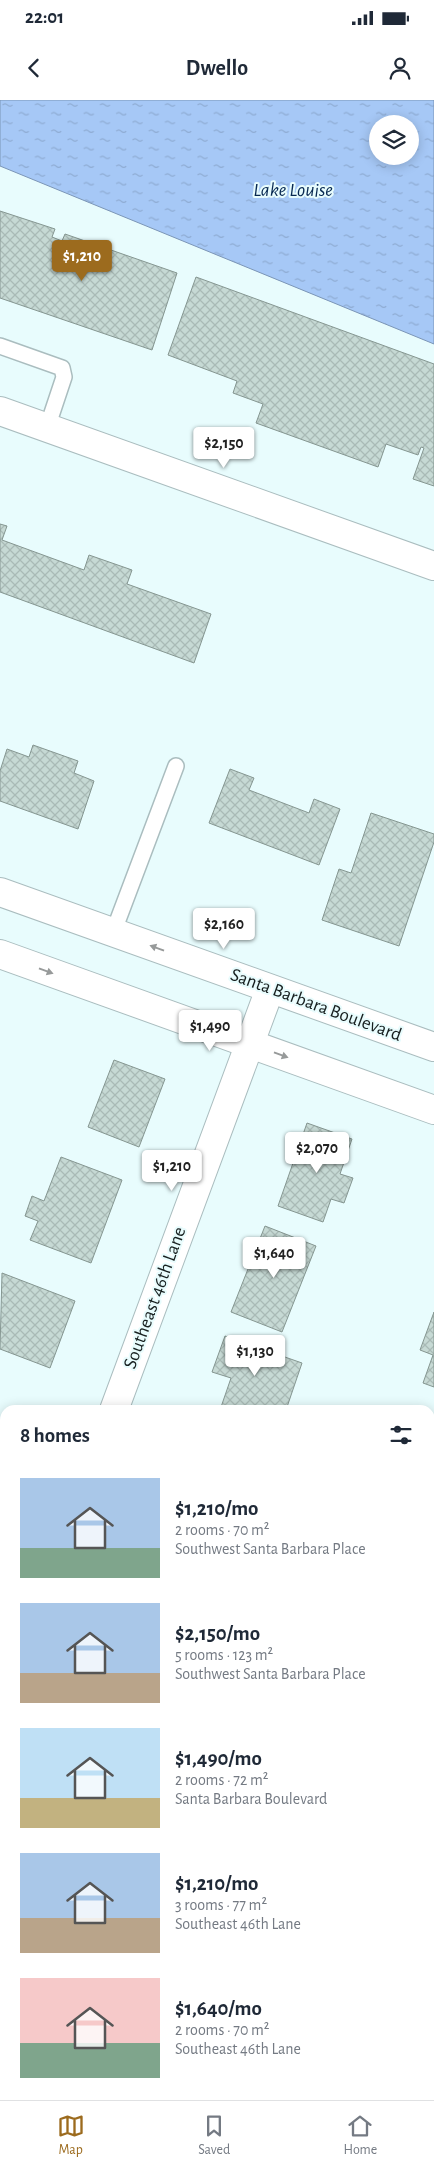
<!DOCTYPE html>
<html lang="en">
<head>
<meta charset="utf-8">
<style>
	:root { --surface:#fff; --page:#f2f2f3; --text:#1f2937; --muted:#747a83; --line:#e0e1e3; --accent:#9c6b1e }
	body { margin:0; font-family:"Alegreya Sans",sans-serif; background:var(--page); color:var(--text); height:100vh; display:flex; flex-direction:column; font-size:19px; white-space:nowrap }
	* { box-sizing:border-box; margin:0 }
	p { font-size:16px; color:var(--muted) }
	.icon { flex:none; width:28px; height:28px; fill:none; stroke:currentColor; stroke-width:2; stroke-linecap:round; stroke-linejoin:round }
	.map { position:relative; flex:1; overflow:hidden }
	.panel { position:absolute; left:0px; top:1305px; width:435px; height:695px; display:flex; flex-direction:column; background:var(--surface); border-radius:15px 15px 0 0; box-shadow:0 2px 12px #0003 }
	.panel>* { flex:none }
	.buttons { position:absolute; left:369px; top:15px; display:grid; gap:10px }
	.buttons a { display:grid; place-items:center; width:50px; height:50px; border-radius:50%; background:var(--surface); box-shadow:0 2px 12px #0003; font-size:25px }
	.price { position:absolute; translate:-50% -42px; padding:0 11px; border-radius:5px; background:#fff; color:#222; font-size:16px; line-height:32px; filter:drop-shadow(0 1px 2px #0008) }
	.price::after { content:''; position:absolute; left:50%; top:30px; width:15px; height:11px; margin-left:-8px; background:inherit; clip-path:polygon(0 0,100% 0,50% 100%) }
	.price.selected { background:var(--accent); color:#fff }
	ul { padding:0; list-style:none }
	li { display:flex; align-items:center; gap:15px; height:125px; padding:0 20px }
	li span { display:grid; place-items:center; flex:none; width:140px; height:100px; border-radius:0px; color:#555 }
	li>.icon { margin-inline-start:auto }
	span .icon { width:60px; height:60px; fill:#fffc; stroke-width:1 }
	li b { font-size:21px }
	h2 { display:flex; justify-content:space-between; align-items:center; height:60px; padding:0 20px; font-size:21px }
	.status { display:flex; justify-content:space-between; align-items:center; height:35px; padding:0 25px; background:var(--surface); direction:ltr }
	.status svg { height:14px; fill:currentColor }
	header { display:flex; justify-content:space-between; align-items:center; height:65px; padding:0 20px; background:var(--surface); font-size:22px; font-weight:700 }
	.tab-bar { display:flex; justify-content:space-around; align-items:center; height:70px; border-top:1px solid var(--line); background:var(--surface); font-size:14px; color:var(--muted) }
	.tab-bar a { display:grid; justify-items:center; gap:2px }
	.tab-bar .selected { color:var(--accent) }
	.map>svg:first-child { display:block }
	.water { fill:url(#water-ripples); stroke:#7b95b6; fill-rule:evenodd }
	.building { fill:url(#building-cross-hatch); stroke:#859691 }
	.lines { fill:none; stroke-linecap:round; stroke-linejoin:round }
	.service-casing { stroke:#aabdbf; stroke-width:18 }
	.minor-casing { stroke:#aabdbf; stroke-width:30 }
	.secondary-casing { stroke:#aabdbf; stroke-width:30 }
	.service { stroke:#fff; stroke-width:15 }
	.minor { stroke:#fff; stroke-width:28 }
	.secondary { stroke:#fff; stroke-width:28 }
	.oneway { fill:#979a9a }
	.labels { text-anchor:middle; dominant-baseline:central; stroke-width:4; stroke-linejoin:round; paint-order:stroke }
	.street-label { font-size:19px; fill:#171f1f; stroke:#e8fcfd }
	.water-label { font-size:20px; font-style:italic; fill:#082952; stroke:#e8fcfd }
</style>
</head>
<body>
<div class="status"><b>22:01</b><svg viewBox="0 0 49 12"><path d="M0 12V9h3v3zM5 12V6h3v6zM10 12V3h3v9zM15 12V0h3v12zM26 1h20v11H26zM47 4h2v5h-2z"/></svg></div>
<header><svg class="icon" aria-label="back" viewBox="0 0 24 24"><path d="M15 5l-7 7 7 7"/></svg>Dwello<svg class="icon" aria-label="person" viewBox="0 0 24 24"><circle cx="12" cy="8" r="4"/><path d="M4 21q1-7 8-7t8 7"/></svg></header>
<div class="map">
<svg width="434" height="2000" viewBox="0 0 434 2000">
	<defs>
		<pattern id="water-ripples" width="26" height="14" patternUnits="userSpaceOnUse" patternTransform="scale(1.25)"><rect width="26" height="14" fill="#a6c8f6"/><path d="M2 4q2-2 4 0t4 0M15 11q2-2 4 0t4 0" fill="none" stroke="#8eabd2"/></pattern>
		<pattern id="building-cross-hatch" width="8" height="8" patternUnits="userSpaceOnUse" patternTransform="scale(1.25)"><rect width="8" height="8" fill="#c6d9d4"/><path d="M0 0l8 8M0 8l8-8" fill="none" stroke="#a9bab6"/></pattern>
	</defs>
	<rect width="100%" height="100%" fill="#e8fcfd"/>
	<!-- water -->
	<path class="water" d="M0,0h434v244l-434,-178zM378,24h32v32h-32z
		M0,1690l5,6v198l-5,-6z
		M89,1995h166l4,5h-166z"/>
	<!-- building -->
	<path class="building" d="M0,111l55,18 -3,8 10,4 3,-7 112,39 -25,77 -152,-52z
		M196,177l238,87v122l-21,-7 11,-31 -3,-1 -3,8 -32,-11 -8,23 -122,-44 7,-19 -30,-11 4,-12 -69,-26z
		M0,424l7,2 -5,14 82,30 5,-15 43,15 -5,14 84,30 -17,49 -194,-71z
		M33,645l45,16 -4,12 20,8 -16,48 -78,-28v-30l7,-22 22,8z
		M230,669l24,9 -5,12 60,23 5,-14 26,10 -21,56 -110,-42z
		M371,713l63,21v8l-35,104 -77,-26 17,-51 12,4z
		M114,960l51,19 -26,68 -51,-20z
		M307,1023l45,16 -12,35 13,4 -9,25 -13,-4 -8,23 -45,-16z
		M61,1057l61,23 -31,83 -61,-23 8,-19 -13,-5 7,-20 12,5z
		M265,1126l51,20 -34,86 -51,-20z
		M2,1173l73,28 -25,67 -50,-19z
		M434,1212v75l-11,-4 10,-28 -13,-5z
		M225,1236l77,27 -16,47h-66l11,-32 -19,-6z
		M430,1315l4,1v87l-4,-2z
		M430,1434l4,1v34l-3,8z
		M0,1463l5,6v87l-5,4z
		M0,1983l5,4v8h8l5,5h-18z
		M340,1995h80l5,5h-80z"/>
	<g class="lines">
		<!-- service casing -->
		<g class="service-casing">
			<path id="service" d="M0,246l62,22 2,9 -17,51
				M113,833l63,-167"/>
		</g>
		<!-- minor casing -->
		<g class="minor-casing">
			<path id="minor" d="M0,311l434,155
				M114,1310l156,-421
				M0,1353l5,6
				M430,1685l4,-11
				M430,1867l4,5"/>
		</g>
		<!-- secondary casing -->
		<g class="secondary-casing">
			<path id="secondary" d="M0,792l434,155
				M0,854l434,156"/>
		</g>
		<!-- service -->
		<use href="#service" class="service"/>
		<!-- minor -->
		<use href="#minor" class="minor"/>
		<!-- secondary -->
		<use href="#secondary" class="secondary"/>
	</g>
	<!-- one-way arrows -->
	<defs><path id="oneway-solid" d="M-6-.8H1V-3.2L6.5 0L1 3.2V.8H-6Z" transform="scale(1.25)"/></defs>
	<g class="oneway">
		<use href="#oneway-solid" transform="translate(157 848) rotate(-160)"/>
		<use href="#oneway-solid" transform="translate(46 871) rotate(20)"/>
		<use href="#oneway-solid" transform="translate(281 955) rotate(20)"/>
	</g>
	<g class="labels">
		<!-- street labels -->
		<g class="street-label">
			<text transform="translate(316 905) rotate(20)">Santa Barbara Boulevard</text>
			<text transform="translate(155 1198) rotate(-70)">Southeast 46th Lane</text>
		</g>
		<!-- water labels -->
		<g class="water-label">
			<text x="293" y="90">Lake Louise</text>
		</g>
	</g>
</svg>
<div class="buttons">
<a><svg class="icon" aria-label="layers" viewBox="0 0 24 24"><path d="M12 4l9 5-9 5-9-5zM3 14l9 5 9-5"/></svg></a>
</div>
<b class="price selected" style="left:82px;top:182px">$1,210</b>
<b class="price" style="left:224px;top:369px">$2,150</b>
<b class="price" style="left:224px;top:850px">$2,160</b>
<b class="price" style="left:210px;top:952px">$1,490</b>
<b class="price" style="left:317px;top:1074px">$2,070</b>
<b class="price" style="left:172px;top:1092px">$1,210</b>
<b class="price" style="left:274px;top:1179px">$1,640</b>
<b class="price" style="left:255px;top:1277px">$1,130</b>
<section class="panel">
<h2>8 homes<svg class="icon" aria-label="filters" viewBox="0 0 24 24"><path d="M4 7h16M4 17h16"/><circle cx="9" cy="7" r="2"/><circle cx="15" cy="17" r="2"/></svg></h2>
<ul>
<li><span style="background:linear-gradient(#a9c7e8 70%,#7fa58c 0)"><svg class="icon" aria-label="home" viewBox="0 0 24 24"><path d="M3 11l9-7 9 7M6 9v11h12V9"/></svg></span><div><b>$1,210/mo</b><p>2 rooms · 70 m²</p><p>Southwest Santa Barbara Place</p></div></li>
<li><span style="background:linear-gradient(#a9c7e8 70%,#b9a48a 0)"><svg class="icon" aria-label="home" viewBox="0 0 24 24"><path d="M3 11l9-7 9 7M6 9v11h12V9"/></svg></span><div><b>$2,150/mo</b><p>5 rooms · 123 m²</p><p>Southwest Santa Barbara Place</p></div></li>
<li><span style="background:linear-gradient(#bfe0f5 70%,#c2b280 0)"><svg class="icon" aria-label="home" viewBox="0 0 24 24"><path d="M3 11l9-7 9 7M6 9v11h12V9"/></svg></span><div><b>$1,490/mo</b><p>2 rooms · 72 m²</p><p>Santa Barbara Boulevard</p></div></li>
<li><span style="background:linear-gradient(#a9c7e8 65%,#b9a48a 0)"><svg class="icon" aria-label="home" viewBox="0 0 24 24"><path d="M3 11l9-7 9 7M6 9v11h12V9"/></svg></span><div><b>$1,210/mo</b><p>3 rooms · 77 m²</p><p>Southeast 46th Lane</p></div></li>
<li><span style="background:linear-gradient(#f6c9c9 65%,#7fa58c 0)"><svg class="icon" aria-label="home" viewBox="0 0 24 24"><path d="M3 11l9-7 9 7M6 9v11h12V9"/></svg></span><div><b>$1,640/mo</b><p>2 rooms · 70 m²</p><p>Southeast 46th Lane</p></div></li>
</ul>
</section>
</div>
<nav class="tab-bar">
<a class="selected"><svg class="icon" aria-label="map" viewBox="0 0 24 24"><path d="M3 6l6-2 6 2 6-2v14l-6 2-6-2-6 2zM9 4v14M15 6v14"/></svg>Map</a>
<a><svg class="icon" aria-label="saved" viewBox="0 0 24 24"><path d="M7 4h10v16l-5-4-5 4z"/></svg>Saved</a>
<a><svg class="icon" aria-label="home" viewBox="0 0 24 24"><path d="M3 11l9-7 9 7M6 9v11h12V9"/></svg>Home</a>
</nav>
</body>
</html>
